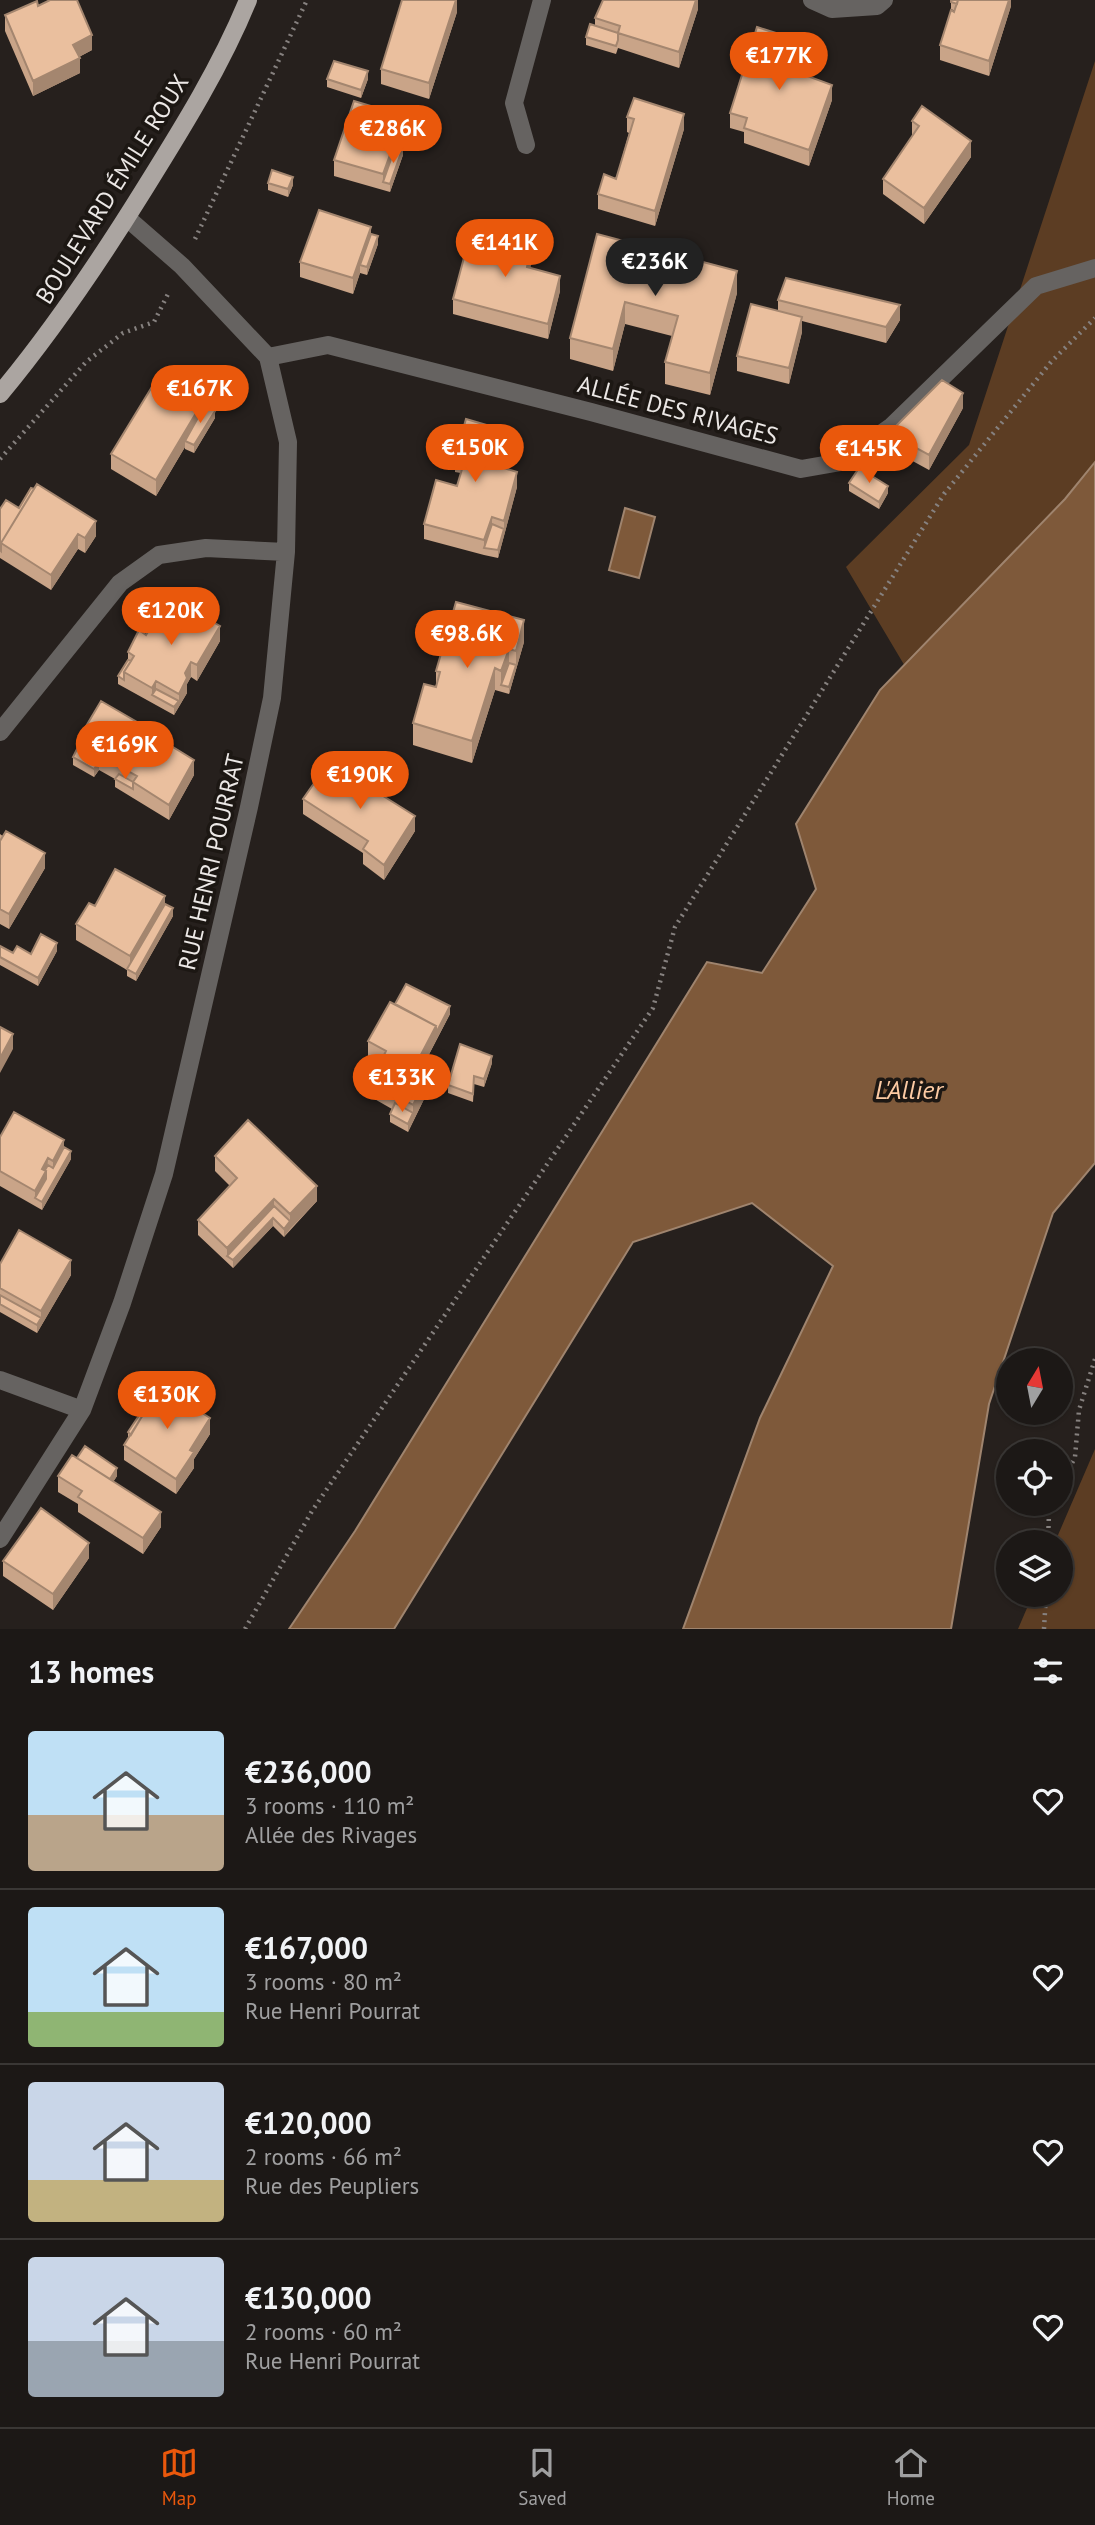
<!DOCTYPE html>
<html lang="en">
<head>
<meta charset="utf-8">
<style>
	:root { --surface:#1c1816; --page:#292523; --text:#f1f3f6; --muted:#a0a0a1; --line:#3a3735; --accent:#ea580c }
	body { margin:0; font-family:"PT Sans",sans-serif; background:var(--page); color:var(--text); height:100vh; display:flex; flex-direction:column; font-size:26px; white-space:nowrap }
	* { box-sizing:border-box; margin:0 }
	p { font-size:23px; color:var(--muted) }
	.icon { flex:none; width:38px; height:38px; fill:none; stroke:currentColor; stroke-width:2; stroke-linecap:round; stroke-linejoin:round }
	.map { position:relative; height:1629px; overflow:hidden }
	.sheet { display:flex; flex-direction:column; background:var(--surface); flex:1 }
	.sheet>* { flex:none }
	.needle { width:46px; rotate:10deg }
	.controls { position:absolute; left:996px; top:1348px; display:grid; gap:14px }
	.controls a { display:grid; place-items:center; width:77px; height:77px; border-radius:50%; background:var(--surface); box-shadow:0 2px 5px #0004,0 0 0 2px var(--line); font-size:35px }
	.price { position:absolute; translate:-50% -60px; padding:0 16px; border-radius:24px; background:var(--accent); color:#fff; font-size:23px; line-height:46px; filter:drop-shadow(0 2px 4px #0008) }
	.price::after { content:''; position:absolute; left:50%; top:42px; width:21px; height:16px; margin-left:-10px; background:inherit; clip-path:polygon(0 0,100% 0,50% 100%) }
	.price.on { background:#222; color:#fff }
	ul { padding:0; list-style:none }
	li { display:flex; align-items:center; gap:21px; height:175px; padding:0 28px }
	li+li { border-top:2px solid var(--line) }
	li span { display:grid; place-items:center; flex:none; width:196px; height:140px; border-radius:7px; color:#555 }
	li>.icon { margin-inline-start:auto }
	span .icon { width:84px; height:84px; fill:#fffc; stroke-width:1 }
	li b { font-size:30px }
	h2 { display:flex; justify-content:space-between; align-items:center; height:84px; padding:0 28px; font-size:30px }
	.tab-bar { display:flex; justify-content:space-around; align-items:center; height:98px; border-top:2px solid var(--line); background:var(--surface); font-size:19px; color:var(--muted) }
	.tab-bar a { display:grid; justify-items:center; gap:4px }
	.tab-bar .on { color:var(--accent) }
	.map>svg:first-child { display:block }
	.green { fill:#5c3d23 }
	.water { fill:#7e593a; stroke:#9f846e; stroke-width:2 }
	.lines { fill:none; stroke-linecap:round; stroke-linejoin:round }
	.path { stroke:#86817f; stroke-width:4.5; stroke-dasharray:2 5; stroke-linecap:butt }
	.minor { stroke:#666361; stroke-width:18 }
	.major { stroke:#aba5a1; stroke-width:18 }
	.wall { fill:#c9a488 }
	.shaded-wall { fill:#a4866f }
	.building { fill:#eabf9e; stroke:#a4866f; stroke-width:2 }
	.labels { text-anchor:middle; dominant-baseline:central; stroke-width:7; stroke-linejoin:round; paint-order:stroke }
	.street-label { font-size:24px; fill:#ece8e6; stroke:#1c1713 }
	.water-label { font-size:26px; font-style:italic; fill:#fdcba4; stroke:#1c1713 }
</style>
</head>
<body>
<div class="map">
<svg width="1095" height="1629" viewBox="0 0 1095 1629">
	<rect width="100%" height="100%" fill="#26201d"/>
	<!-- green -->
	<path class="green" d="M1095,61v925l-249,-419 123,-122z
		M1095,1449v180h-77l15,-35h27v-52h-5z"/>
	<!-- water -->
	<path class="water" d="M1095,462v701l-42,50 -64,191 -38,225h-268l77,-211 73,-152 -81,-63 -119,39 -239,387h-105l66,-98 352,-569 55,11 54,-84 -20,-65 84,-134 185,-191z
		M625,508l30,9 -16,61 -30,-8z"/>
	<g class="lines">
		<!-- path -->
		<path class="path" d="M195,239l112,-239
			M0,459l86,-97 37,-29 31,-11 14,-28
			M1060,1488l15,-31 4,-47 16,-51
			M1048,1542l1,-29 4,-10
			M245,1629l67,-118 341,-503 22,-81 269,-433 107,-132 44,-44
			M1044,1629l2,-35"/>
		<!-- minor -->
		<path class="minor" d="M812,0l20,9 45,-3 7,-6
			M526,145l-12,-42 28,-103
			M268,357l60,-12 263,67 210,57 40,-7 51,-36 144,-140 59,-18
			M0,732l120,-149 39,-28 47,-7 80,4
			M0,1380l82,30
			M0,1539l82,-129 40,-107 42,-129 85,-367 23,-109 14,-146 2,-110 -20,-85 -86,-91 -55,-48"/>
		<!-- major -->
		<path class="major" d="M0,394c54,-65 101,-135 145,-206 38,-61 76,-122 103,-188"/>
	</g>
	<!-- wall -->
	<path class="wall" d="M49,0l43,50 -13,7 1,16 -47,23 -28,-65v-16l33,-9 11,-5z
		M457,0v12l-28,87 -48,-15v-15z
		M698,0v9l-19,59 -61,-20 -2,6 -30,-9v-8l9,-11v-8z
		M1011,0v6l-22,70 -49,-16v-15l15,-34 -4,-2v-7z
		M798,56l-4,11 7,6 31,27 -23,66 -65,-23v-11l-14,-4v-15z
		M327,79h41l-7,19 -34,-11z
		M627,117l57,12 -29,97 -57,-17v-15l18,-15 13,-46 -2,-1z
		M912,121l59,36 -47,67 -41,-30v-15l29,-43z
		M404,131l-6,15 5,9 -13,37 -56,-16v-16z
		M268,183l25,2 -5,12 -20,-7z
		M371,234l7,10 -11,31 -7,-2 -7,21 -53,-17v-15z
		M597,234l140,59 -27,102 -45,-11v-22l7,-26 -47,-12 -12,47 -43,-12v-21z
		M532,260l-2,8 30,23 -12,48 -95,-25v-15z
		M778,300l122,20 -14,23 -84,-22v11l-13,52 -52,-13v-15l41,-45z
		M205,405l10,13 -21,35 -9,-4v-2l-29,49 -45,-27v-15z
		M963,408l-34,62 -31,-17 -4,7 -11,-6v-15z
		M514,448l-6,22 9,17 -19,71 -14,-3 -60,-16v-15l33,-38 4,-13 -6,-1v-15z
		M849,483l39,10 -9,16 -30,-18z
		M19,508l77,28 -11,17 -7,-4 -27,41 -51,-32v-49z
		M146,635l74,6 -23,40 -6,-4 -4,7v9l-13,22 -56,-31v-8l10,-16v-8z
		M524,642l-15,52 -14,-4 -23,73 -59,-18v-22l23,-37v-15z
		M79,738l82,2 33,35 -25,45 -54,-33v-8l-16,-9 -5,7 -21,-12v-8l6,-12z
		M303,799l112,32 -31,49 -21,-16v-11l-60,-39z
		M0,834l45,34 -36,61 -9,-5z
		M165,904l8,12 -37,65 -9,-5v-6l-51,-30v-16l19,-18z
		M0,946l13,7 18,1 26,-3 -19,35 -38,-21z
		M395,1004l55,10 -28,54 8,19 -22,45 -18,-10v-8l2,-5 -21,-12v-15l9,-19 -12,-6v-16z
		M492,1063l-8,24 -10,-3 -1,18 -25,-9v-8z
		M0,1137l64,10 7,12 -29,51 -42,-24z
		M215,1156l102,45 -33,36 -11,-11 -40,42 -35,-33v-15l32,-34 -15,-15z
		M0,1264l71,11 -34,58 -37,-21z
		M142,1404l68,30 -16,25v9l-18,26 -52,-34v-15l4,-6v-7l14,-21z
		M77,1458l40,18 -4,6 48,45 -18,27 -65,-42v-8l-20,-12v-16z
		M89,1558l-36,52 -50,-34v-15z"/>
	<!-- shaded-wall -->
	<path class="shaded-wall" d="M456,0h1v12l-28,87v-16z
		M696,0h2v9l-19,59v-16z
		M1009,0h2v6l-22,70v-15z
		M92,35v15l-19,10v-15z
		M798,40v16l-8,24v-15z
		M80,58v15l-47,23v-15z
		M368,71v8l-7,19v-8z
		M832,85v15l-23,66v-16z
		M684,114v15l-29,97v-15z
		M404,116v15l-18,51h-3v8v-16z
		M971,141v16l-47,67v-16z
		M403,147v8l-13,37v-8z
		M293,177v8l-5,12v-8z
		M371,227v15l-11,23v8l-7,21v-16z
		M378,236v8l-11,31v-8z
		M532,244v16l-5,22v-15z
		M737,271v22l-27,102v-22z
		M560,276v15l-12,48v-15z
		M625,302v22l-12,47v-22z
		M900,305v15l-14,23v-16z
		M802,317v15l-13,52v-16z
		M963,393v15l-34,62v-15z
		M205,398v15l-20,28v6l-29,49v-16z
		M215,411v7l-21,35v-8z
		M514,433v15l-10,36v-16z
		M898,438v15l-4,7v-15z
		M517,472v15l-13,49v-15z
		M888,486v7l-9,16v-7z
		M492,517v15l-8,16v-8z
		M96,521v15l-11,17v-15z
		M504,529v7l-6,22v-8z
		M78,534v15l-27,41v-15z
		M524,620v22l-15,52v-7l7,-22v-14z
		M220,626v15l-23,40v-16z
		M509,649v21l-8,15v-14z
		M191,662v15l-4,7v9l-13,22v-8l5,-6v-7l6,-21z
		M495,668v22l-23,73v-22z
		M156,681v16l-4,-2v-7z
		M194,760v15l-25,45v-15z
		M99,762v8l-5,7v-8z
		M415,816v15l-31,49v-15z
		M45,853v15l-36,61v-15z
		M165,896v15l-35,61v-16z
		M173,908v8l-37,65v-7z
		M57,943v8l-19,35v-8z
		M450,1006v8l-34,65v-15l20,-38z
		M13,1034v15l-13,24v-15z
		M492,1056v7l-8,24v-8z
		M430,1072v15l-22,45v-8l5,-11v-8z
		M64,1140v15l-11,21v-15z
		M71,1151v8l-29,51v-8z
		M48,1158l-2,29 -11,11v-7l7,-22z
		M317,1186v15l-27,28v-15z
		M274,1199v15l-47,42v-8z
		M273,1218v8l-40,42v-8z
		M290,1221v8l-6,8v-8z
		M71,1260v15l-34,58v-8l4,-7v-7z
		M210,1418v16l-16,25v9l-18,26v-15l14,-29z
		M117,1468v8l-11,17v-8z
		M161,1512v15l-18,27v-16z
		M89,1543v15l-36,52v-16z"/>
	<!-- building -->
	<path class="building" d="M50,0h27l15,35 -19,10 7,13 -47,23 -28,-66 32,-14 1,5z
		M402,0h54l-27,83 -48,-14z
		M603,0h93l-17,52 -61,-19 2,-7 -25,-8z
		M951,0h7l-1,4 -6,-2z
		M958,0h51l-20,61 -49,-16 11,-35 3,2z
		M590,24l28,9v7l-2,6 -30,-9z
		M757,27l41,13 -8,25 11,4 -2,4 33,12 -23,65 -65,-22 3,-10 -17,-5z
		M334,61l34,10 -7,19 -34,-11z
		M634,98l50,16 -29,97 -57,-17 6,-20 12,5 18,-60 -7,-2z
		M354,101l50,15 -21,58 -49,-14z
		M922,106l49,35 -47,67 -41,-29 36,-53 -7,-5z
		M396,145l7,2 -13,37 -7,-2z
		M272,170l21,7 -5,12 -20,-6z
		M319,210l52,17 -18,51 -53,-16z
		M487,233l45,11 -5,23 33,9 -12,48 -95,-25 17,-64 15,4z
		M371,234l7,2 -11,31 -7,-2z
		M597,234l140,37 -27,102 -45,-11 13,-46 -53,-14 -12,47 -43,-11z
		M786,278l114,27 -14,22 -108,-27z
		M751,304l51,13 -13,51 -52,-12z
		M161,372l44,26 -49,82 -45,-26z
		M942,380l21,13 -34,62 -31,-17 -4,7 -11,-6z
		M205,405l10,6 -21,34 -9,-4z
		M466,419l48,14 -10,35 13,4 -13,49 -12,-4 -8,23 -60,-16 12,-44 21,6 8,-27 -10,-2z
		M859,468l29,18 -9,16 -30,-19z
		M37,484l59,37 -11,17 -7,-4 -27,41 -50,-32z
		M31,488l3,1 -33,54v8l-1,-1v-41l6,-9 13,8z
		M492,524l12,5 -6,21 -14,-2z
		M170,597l50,29 -23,39 -6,-3 -6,11 2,5 -8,16 -23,-13 -4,7 -28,-16 10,-16 -6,-4 11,-22 7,5z
		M456,602l68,18 -8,31 -7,-2 -8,22 -6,-3 -23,73 -59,-18 11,-39 12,3 4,-15 -4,-1z
		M128,660l3,1 -7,11v8l-6,-4z
		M509,663l7,2 -7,22 -8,-2z
		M156,689l23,12 -5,6 -22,-12z
		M101,701l60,35 -1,3 34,21 -25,45 -36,-23 4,-6 -38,-21 -3,-9 -17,-8z
		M79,745l17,8 3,9 -5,7 -21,-12z
		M329,762l86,54 -31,49 -21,-16 5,-8 -65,-42z
		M119,774l14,8v7l-18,-10z
		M6,831l39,22 -36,61 -9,-5v-68z
		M115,869l50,27 -35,60 -54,-32 13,-21 6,3z
		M165,904l8,4 -37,66 -9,-5z
		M41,934l16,9 -19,35 -38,-21v-11l13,7 4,-7 14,8z
		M406,984l44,22 -14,27v-7l-41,-22z
		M390,1002l46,24 -20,38 14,8 -17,33 -42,-23 15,-31 -18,-10z
		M0,1027l13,7 -13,24z
		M460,1044l32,12 -8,23 -10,-3 -1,18 -25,-9z
		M395,1103l18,10 -5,11 -18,-10z
		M14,1112l50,28 -11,21 -5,-3 -6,11 4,2 -11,20 -35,-20v-34z
		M248,1120l69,66 -27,28 -16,-15 -47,49 -29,-28 39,-42 -22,-22z
		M64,1147l7,4 -29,51 -7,-4 11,-19v-8l-1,-1 3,-5 5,3z
		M274,1206l16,15 -6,8 -11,-11 -40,42 -6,-4z
		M19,1230l52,30 -30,51 -41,-23v-24z
		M0,1295l41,23 -4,7 -37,-21z
		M155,1383l55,35 -20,32 4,2 -18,27 -52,-34 24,-38 -6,-3z
		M142,1411l2,2 -13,22 -3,-3z
		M85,1446l32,22 -7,11 -33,-21z
		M72,1455l89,57 -18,26 -65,-41 4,-6 -24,-15z
		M41,1508l48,35 -36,51 -50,-33z"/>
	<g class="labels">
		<!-- street labels -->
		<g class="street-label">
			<text transform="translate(112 189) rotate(-58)">BOULEVARD ÉMILE ROUX</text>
			<text transform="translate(678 410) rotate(15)">ALLÉE DES RIVAGES</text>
			<text transform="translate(211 862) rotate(-77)">RUE HENRI POURRAT</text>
		</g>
		<!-- water labels -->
		<g class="water-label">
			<text x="909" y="1089">L'Allier</text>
		</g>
	</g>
</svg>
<div class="controls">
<a><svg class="needle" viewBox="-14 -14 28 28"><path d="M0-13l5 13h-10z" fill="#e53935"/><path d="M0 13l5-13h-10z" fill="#a0a0a1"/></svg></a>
<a><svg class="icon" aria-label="locate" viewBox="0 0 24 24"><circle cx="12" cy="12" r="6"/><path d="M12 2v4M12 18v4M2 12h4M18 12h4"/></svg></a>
<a><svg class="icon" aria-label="layers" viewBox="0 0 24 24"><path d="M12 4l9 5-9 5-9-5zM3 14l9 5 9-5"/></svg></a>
</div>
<b class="price" style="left:779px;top:92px">€177K</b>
<b class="price" style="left:393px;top:165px">€286K</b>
<b class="price" style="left:505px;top:279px">€141K</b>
<b class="price on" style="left:655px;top:298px">€236K</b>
<b class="price" style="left:200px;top:425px">€167K</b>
<b class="price" style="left:475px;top:484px">€150K</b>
<b class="price" style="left:869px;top:485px">€145K</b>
<b class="price" style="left:171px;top:647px">€120K</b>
<b class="price" style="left:467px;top:670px">€98.6K</b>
<b class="price" style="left:125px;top:781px">€169K</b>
<b class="price" style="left:360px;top:811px">€190K</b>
<b class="price" style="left:402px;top:1114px">€133K</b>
<b class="price" style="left:167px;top:1431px">€130K</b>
</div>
<section class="sheet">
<h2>13 homes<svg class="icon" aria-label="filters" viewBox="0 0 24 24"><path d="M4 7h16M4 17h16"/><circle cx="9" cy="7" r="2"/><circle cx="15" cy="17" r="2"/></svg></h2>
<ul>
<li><span style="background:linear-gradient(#bfe0f5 60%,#b9a48a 0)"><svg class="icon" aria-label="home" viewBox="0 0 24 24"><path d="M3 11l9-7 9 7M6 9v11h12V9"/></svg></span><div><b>€236,000</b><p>3 rooms · 110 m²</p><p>Allée des Rivages</p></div><svg class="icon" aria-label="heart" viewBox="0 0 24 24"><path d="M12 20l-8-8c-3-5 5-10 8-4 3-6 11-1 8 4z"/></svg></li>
<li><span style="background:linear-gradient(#bfe0f5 75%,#8fb573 0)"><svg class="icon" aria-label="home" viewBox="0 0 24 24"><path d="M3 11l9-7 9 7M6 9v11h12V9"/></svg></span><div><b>€167,000</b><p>3 rooms · 80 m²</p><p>Rue Henri Pourrat</p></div><svg class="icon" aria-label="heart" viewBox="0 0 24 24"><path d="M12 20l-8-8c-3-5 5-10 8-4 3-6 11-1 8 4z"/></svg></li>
<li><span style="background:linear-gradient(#c9d6e8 70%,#c2b280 0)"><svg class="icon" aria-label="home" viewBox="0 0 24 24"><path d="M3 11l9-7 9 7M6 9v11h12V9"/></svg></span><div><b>€120,000</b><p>2 rooms · 66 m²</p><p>Rue des Peupliers</p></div><svg class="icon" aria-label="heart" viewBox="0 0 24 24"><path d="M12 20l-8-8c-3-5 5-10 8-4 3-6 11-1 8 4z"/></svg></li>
<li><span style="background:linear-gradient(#c9d6e8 60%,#9aa5b1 0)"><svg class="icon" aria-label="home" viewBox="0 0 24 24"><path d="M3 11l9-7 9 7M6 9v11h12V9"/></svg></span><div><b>€130,000</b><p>2 rooms · 60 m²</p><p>Rue Henri Pourrat</p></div><svg class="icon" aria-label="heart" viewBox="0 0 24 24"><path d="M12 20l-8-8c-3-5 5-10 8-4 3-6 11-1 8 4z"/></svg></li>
</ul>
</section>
<nav class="tab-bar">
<a class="on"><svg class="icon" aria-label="map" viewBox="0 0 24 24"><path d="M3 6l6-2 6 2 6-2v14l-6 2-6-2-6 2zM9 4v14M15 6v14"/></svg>Map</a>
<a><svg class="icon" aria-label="saved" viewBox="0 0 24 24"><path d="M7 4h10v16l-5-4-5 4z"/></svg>Saved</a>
<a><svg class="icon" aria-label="home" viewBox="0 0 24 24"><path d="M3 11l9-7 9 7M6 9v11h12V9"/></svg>Home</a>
</nav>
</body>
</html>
